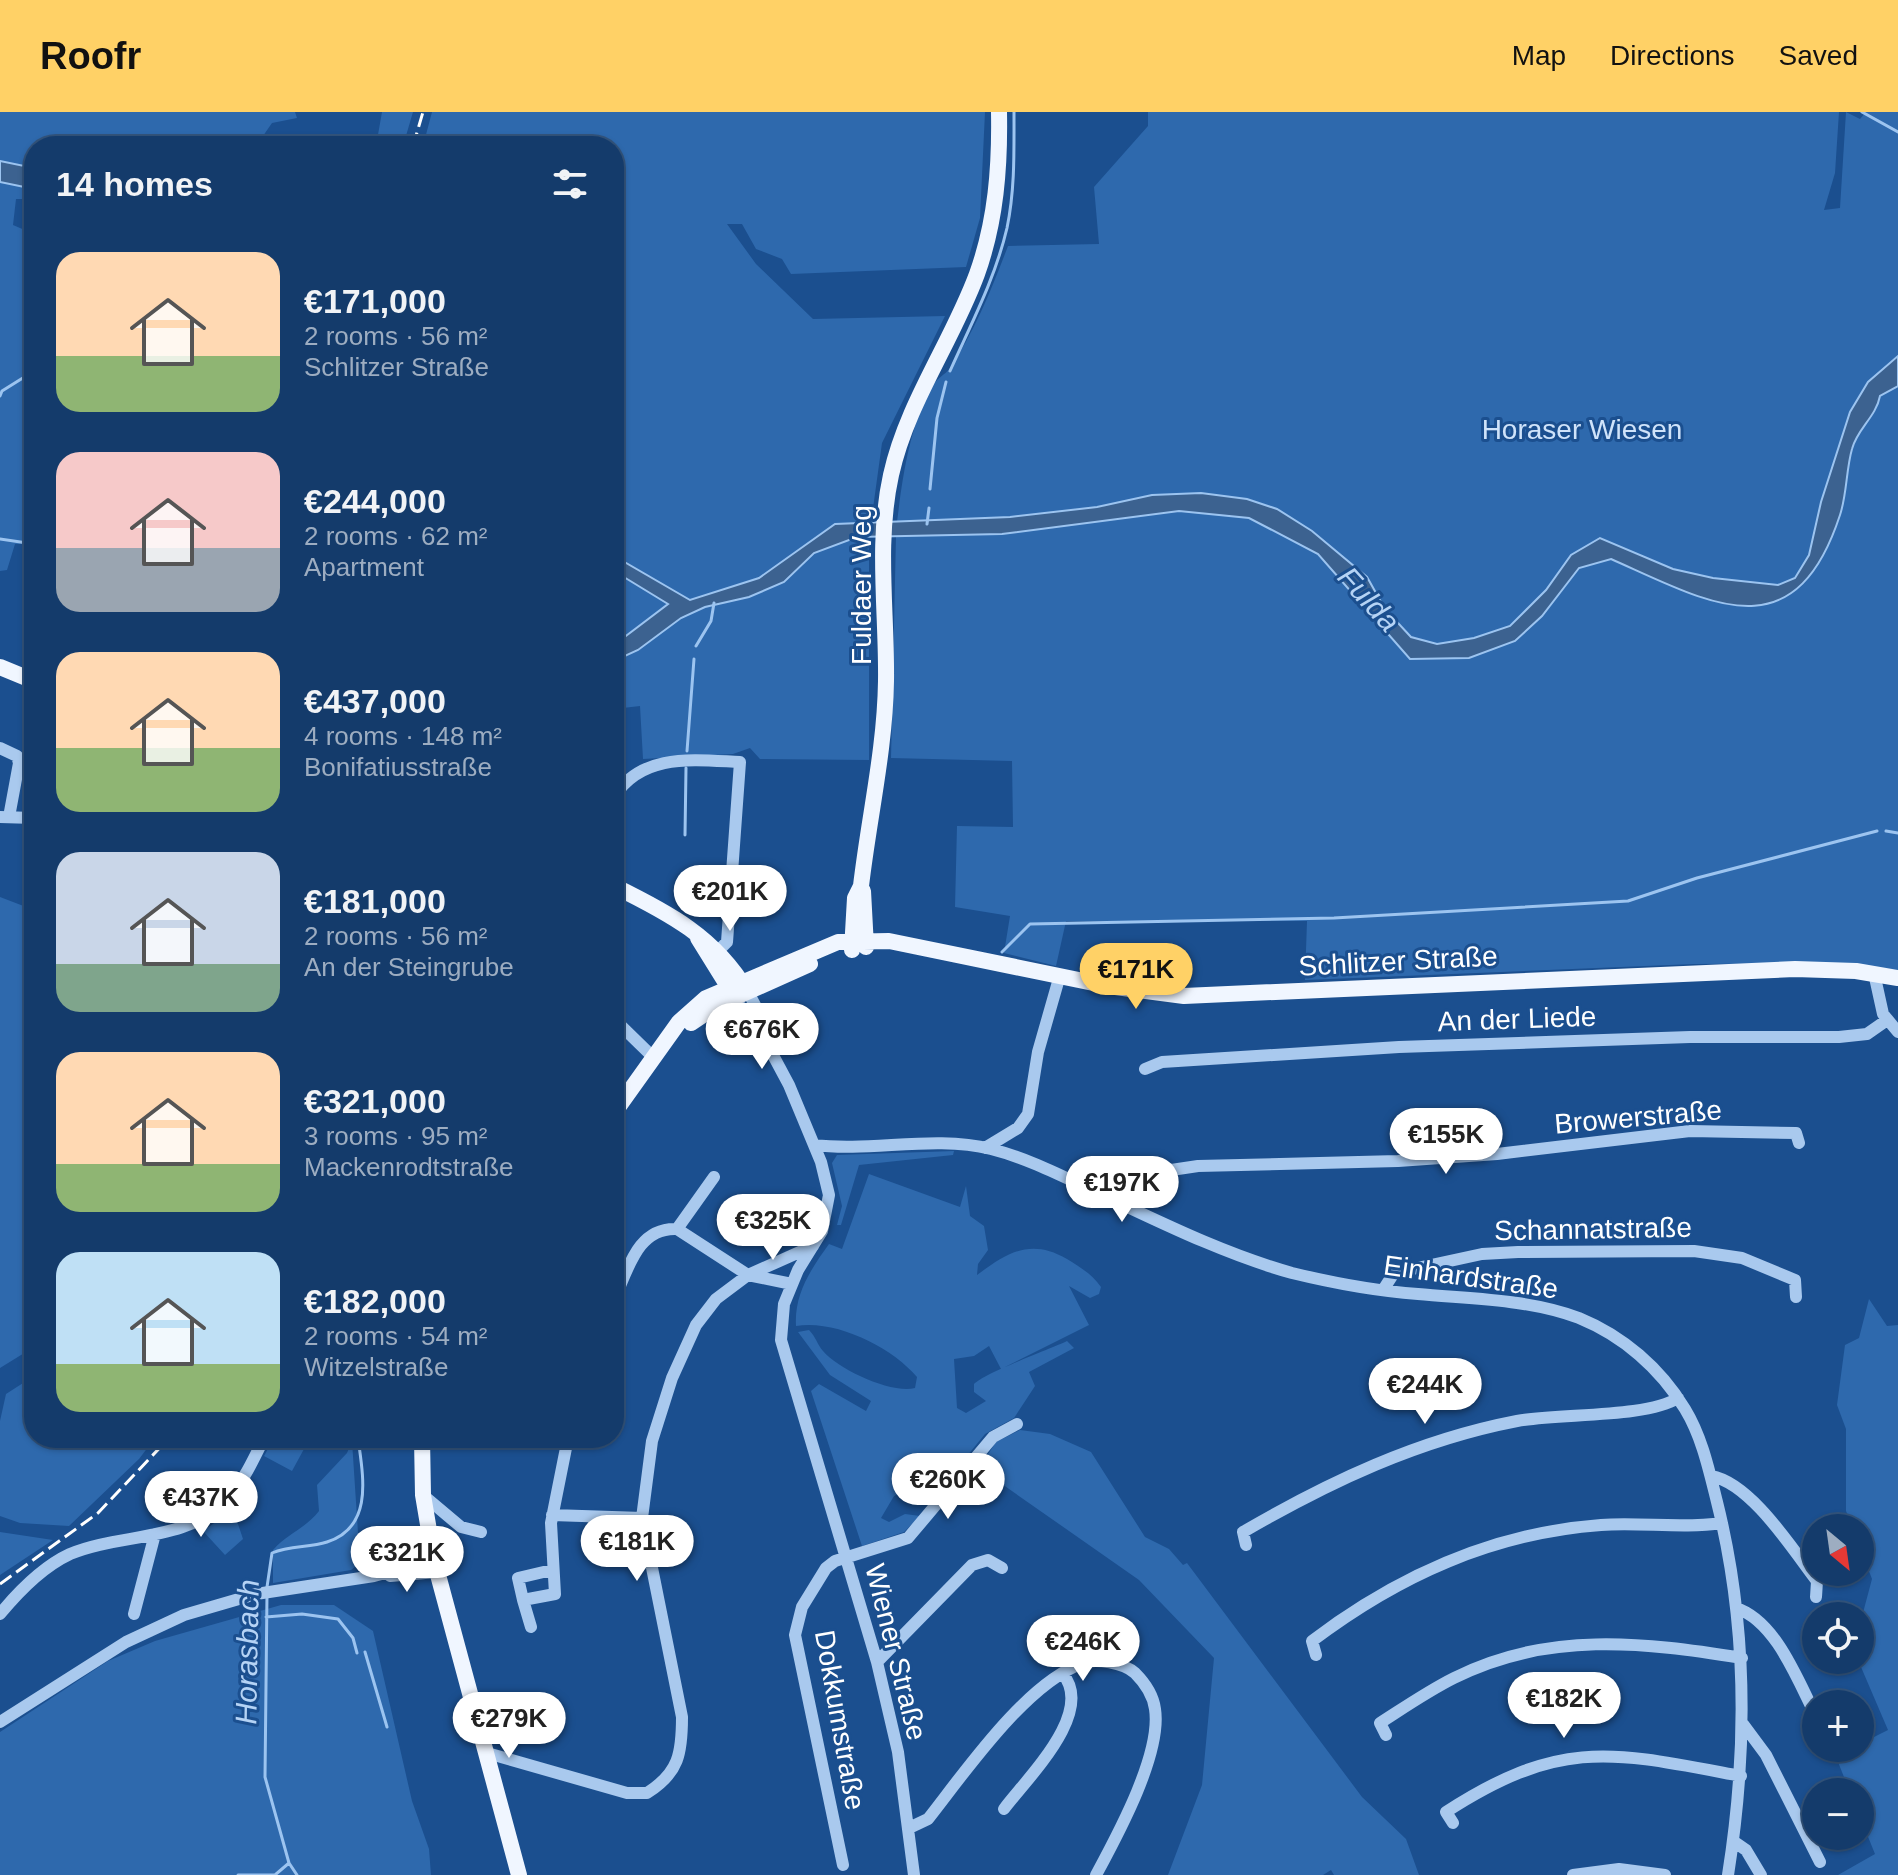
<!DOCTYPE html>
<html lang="en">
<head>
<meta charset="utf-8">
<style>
	:root { --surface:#143b6b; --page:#1d4271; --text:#f1f3f6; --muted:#9dadc1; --line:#33557e; --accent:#ffd166 }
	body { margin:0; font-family:Helvetica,sans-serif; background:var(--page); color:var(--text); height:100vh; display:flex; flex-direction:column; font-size:30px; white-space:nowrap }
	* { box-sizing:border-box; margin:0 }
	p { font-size:26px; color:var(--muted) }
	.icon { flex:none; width:44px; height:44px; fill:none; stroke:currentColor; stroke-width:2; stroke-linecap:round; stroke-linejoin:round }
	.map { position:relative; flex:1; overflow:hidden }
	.details { position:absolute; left:24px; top:24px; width:600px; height:1312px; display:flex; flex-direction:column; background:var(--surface); border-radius:32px; box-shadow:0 2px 6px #0004,0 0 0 2px var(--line) }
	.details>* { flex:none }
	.needle { width:52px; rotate:151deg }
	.tools { position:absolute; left:1802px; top:1402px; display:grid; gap:16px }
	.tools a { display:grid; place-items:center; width:72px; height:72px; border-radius:50%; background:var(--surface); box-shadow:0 2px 6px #0004,0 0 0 2px var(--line); font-size:40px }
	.price { position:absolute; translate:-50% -68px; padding:0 18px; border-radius:28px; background:#fff; color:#222; font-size:26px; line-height:52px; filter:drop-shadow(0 2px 4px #0008) }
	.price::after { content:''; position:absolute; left:50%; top:48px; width:24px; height:18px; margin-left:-12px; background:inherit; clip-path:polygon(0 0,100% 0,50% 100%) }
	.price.current { background:var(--accent); color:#111 }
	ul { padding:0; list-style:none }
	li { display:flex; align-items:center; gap:24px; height:200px; padding:0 32px }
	li span { display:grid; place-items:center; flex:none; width:224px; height:160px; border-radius:24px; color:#555 }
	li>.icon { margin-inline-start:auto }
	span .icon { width:96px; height:96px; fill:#fffc; stroke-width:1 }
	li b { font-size:34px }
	h2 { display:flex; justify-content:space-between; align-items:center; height:96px; padding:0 32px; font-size:34px }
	header { display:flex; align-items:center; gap:48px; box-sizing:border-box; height:112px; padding:0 40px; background:var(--accent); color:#111 }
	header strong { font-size:38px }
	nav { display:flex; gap:44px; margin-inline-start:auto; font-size:28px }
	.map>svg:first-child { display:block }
	.green { fill:#2e69ad }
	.water { fill:#3c6290; stroke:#9cc4f0; stroke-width:2 }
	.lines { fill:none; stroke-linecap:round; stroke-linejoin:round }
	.stream { stroke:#9cc4f0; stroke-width:3 }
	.minor { stroke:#a9c9ee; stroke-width:12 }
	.major { stroke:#f0f6ff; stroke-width:16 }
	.rail { stroke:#fff; stroke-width:3; stroke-dasharray:14 6; stroke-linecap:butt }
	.labels { text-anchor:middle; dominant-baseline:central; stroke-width:6; stroke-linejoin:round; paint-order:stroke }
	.park-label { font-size:28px; fill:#cfe3fa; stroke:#1b4f8f }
	.street-label { font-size:28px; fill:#fff; stroke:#1b4f8f }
	.water-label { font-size:30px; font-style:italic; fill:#b5d3f5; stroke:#1b4f8f }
</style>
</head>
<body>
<header>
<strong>Roofr</strong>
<nav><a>Map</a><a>Directions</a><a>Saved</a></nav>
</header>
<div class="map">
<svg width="1898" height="1763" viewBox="0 0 1898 1763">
	<rect width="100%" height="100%" fill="#1b4f8f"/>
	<!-- green -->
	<path class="green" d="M0,0h295l2,6 -25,5 -16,23h-222v22l-34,-7z
		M382,0h31l-10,34h-27z
		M432,0h553l-5,106 -14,49 -175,7 -9,-15 -26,-10 -14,-25h-15l29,40 57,55 132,-3 -63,127 -11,80 -36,1 -76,54 -69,22 -76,-44v-410h-191z
		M1148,0h691l-4,61 -11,37 16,-2 6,-96 14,7 6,-7h32v858l-53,-7 -151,1 -389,16 2,-59h-241l-10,45 -52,-13 6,-37 -55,-9 2,-81 56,1 -1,-66 -121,-3 5,-222 107,-2 176,-23 70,7 29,14 -6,-17 -120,-20 -55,12 -87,10 -113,5c6,-47 12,-95 36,-137 4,-7 12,-10 17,-17 25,-37 42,-80 58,-122l91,-2 -5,-57 54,-61z
		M0,70l34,7v10h-18l-3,26 21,9v310h-19l-8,26 -7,1z
		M857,425h12v223l-109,-1 -10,-11 -17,6 -90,5 -3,-53 -26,3v-48l24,-11 43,-32 24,-11 44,-10 35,-15 30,-29z
		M614,459l54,33 -54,41z
		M0,785l34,13v437l-34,21z
		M954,1039l-1,4 -94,10 -18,60h-4l5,-19 -10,-43 5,-8z
		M869,1062l91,33 6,-21 4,30 14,10 4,24 -10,14 -1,11c31,-23 54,-37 90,-16 14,9 25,15 34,28l-2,7 -9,4 -21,-12 20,39 -88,44 -12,-23 -15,10 -20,3 3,49 9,5 20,-12 -12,-9v-8c10,-11 74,-34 93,-43l7,7 -45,24 6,14 -21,32 -29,16 -27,33 -64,29 -13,22 8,4 16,-8 15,2 -16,16 -42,14 -51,-155 8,-7 47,27 5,-10 -41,-26 -32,-43 11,-2c7,7 8,14 14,21 16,19 69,43 92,37l2,-11c-25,-30 -82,-58 -121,-51 -2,-32 15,-57 33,-82l13,5z
		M1869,1187l18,27 11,-1v550h-60l37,-21 -15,-37v-25h-10l-14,-35 24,-9v-4l28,-14 -30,-70 2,-36 12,-45 -12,-31v-20h-7l-7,-17v-82l-9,-24 8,-60 14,-7z
		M34,1264v62h121l-16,21 -70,67 -49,-3 -20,-7v-95l6,-27z
		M1020,1318l30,4 41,18 54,85 24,12 14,16 4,-2 175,234 44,42 13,36h-85l-3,-5 -8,5h-155l34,-90 12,-127 -75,-78 -160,-112 17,-26z
		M274,1326h36l-18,33 -28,-15z
		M352,1329l8,122 -9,7 -78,13v-33c15,-17 32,-21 46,-39l-2,-26 30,-32z
		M227,1402l11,10 5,15 -18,16 -22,-24z
		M0,1420l53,8 -53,35z
		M281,1493h53l39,26 39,170 17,48 2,26h-431v-143l108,-71 47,-20z"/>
	<!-- water -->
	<path class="water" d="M0,49l34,7v21l-34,-7z
		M1898,244v30l-18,10c-4,21 -23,33 -28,53 -6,21 -5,45 -12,66 -46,140 -130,88 -229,44l-32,9 -37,48 -27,25 -46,17 -59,1 -92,-105 -69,-36 -70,-7 -177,23 -145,3 -43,16 -30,29 -35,15 -44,10 -24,11 -43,32 -24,11v-16l54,-41 -54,-33v-15l76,44 69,-22 76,-54 175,-7 87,-10 55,-12 49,-2 46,6 30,10 35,22 55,46 18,32 26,28 26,7 37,-6 36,-12 36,-36 25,-35 29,-17 73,31 40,9 65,7 17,-7 14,-23 12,-53 29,-90 18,-30z"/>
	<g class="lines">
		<!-- stream -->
		<path class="stream" d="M1862,0l36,20
			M950,259c21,-47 45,-92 57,-143 8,-38 7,-77 7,-116
			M0,284l2,-5 32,-20
			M930,377l7,-71 9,-36
			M927,412l2,-16
			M0,427l34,5
			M696,534l15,-25 3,-18
			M687,639l7,-92
			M1886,719l12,2
			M685,723l1,-67
			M1002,840l28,-28 304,-6 294,-17 69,-23 180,-47
			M267,1475l5,-34c18,-8 37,-5 55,-11 47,-15 36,-66 31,-104
			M267,1482l-2,183 24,86 8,12
			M266,1505l36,-3 36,5 15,19 4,15
			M365,1540l22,75
			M238,1763h37l14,-12"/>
		<!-- minor -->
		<path class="minor" d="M0,636l17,8 2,7 -10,54
			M614,685c28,-45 81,-37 126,-35l-13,180 -8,8
			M0,705l34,1
			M1874,861l9,41 15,18
			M748,880l17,32 1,18
			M735,886l20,33 11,11 23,43 32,77 8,33 -7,36 -24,39 -14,34 -3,36 96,322 21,90 16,123
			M614,907l39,38
			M1145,957l17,-7 237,-15 291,-10h149l28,-3 20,-14
			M814,1033c58,7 120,-10 177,4 36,9 71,27 105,43 64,30 128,62 196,81 41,10 84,18 126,21 53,5 111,5 161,24 44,18 81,50 106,91 17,28 24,61 32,93 31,124 31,247 11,373
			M985,1036l33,-20 10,-14 10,-62 22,-77
			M1096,1080l15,-13 87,-13 200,-5 99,-7 193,-23 106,2 3,10
			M677,1117l37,-52
			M1383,1178l11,-17 88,-19 36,-2 176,-1 48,7 53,22 1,17
			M614,1188c14,-30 23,-73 63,-71l71,46 44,9
			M1711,1364c40,7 82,74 106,105l-1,16
			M423,1383l38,32 20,5
			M552,1403l90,3
			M1246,1433l-3,-13c86,-50 175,-92 274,-111 44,-8 129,-3 161,-23
			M552,1458l-34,8 5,22 32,-6 -4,-71 17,-85
			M390,1464l47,-4
			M523,1488l8,27
			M1736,1496c40,13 62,73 80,108
			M0,1502c19,-23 42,-47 70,-60 50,-21 115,-12 156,-53 16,-17 28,-42 38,-63
			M134,1502l21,-80
			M1316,1543l-4,-14c86,-65 180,-108 289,-116 40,-3 81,4 121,-2
			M877,1550l95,-97 16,-5 14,8
			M0,1610l126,-80 58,-27 72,-21 118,-18 60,-16
			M1743,1612l23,31 54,107
			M1386,1623l-6,-12c25,-16 48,-32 74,-45 93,-47 189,-36 288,-20
			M487,1641l140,40h20c32,-20 35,-40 35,-76l-40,-199 10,-77 20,-63 24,-53 20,-26 32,-24 65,-29
			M1004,1697c24,-32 91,-96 59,-135
			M1453,1711l-7,-11c116,-75 167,-60 295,-36
			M909,1716l19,-9c37,-47 98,-136 155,-156 13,-5 41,0 52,10 10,10 18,21 20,36 7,45 -38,127 -59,166
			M1733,1729l13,9 15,25
			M843,1753l-48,-230 7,-28 24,-39 9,-7 73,-23 85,-101 24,-13
			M1573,1763l46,-6 46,6"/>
		<!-- major -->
		<path class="major" d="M0,555l34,14
			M614,774c55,27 101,51 133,105
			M863,779l3,56
			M698,826l36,58
			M852,838l3,-52 6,-12c8,-69 24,-136 25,-205 1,-69 -10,-138 5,-206 16,-72 61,-133 86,-201 19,-53 23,-107 22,-162
			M691,911l27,-18 92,-41
			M614,1001l65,-91 27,-24 132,-56 51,-1 219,45 76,10 611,-27 61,2 42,7
			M422,1326l1,57 11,65 85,315"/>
		<!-- rail -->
		<path class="rail" d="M413,34l10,-34
			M0,1472l98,-71 71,-75"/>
	</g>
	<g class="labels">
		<!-- park labels -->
		<g class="park-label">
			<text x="1582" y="317">Horaser Wiesen</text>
		</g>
		<!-- street labels -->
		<g class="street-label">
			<text transform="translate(861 473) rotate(-90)">Fuldaer Weg</text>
			<text transform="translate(1398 849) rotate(-3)">Schlitzer Straße</text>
			<text transform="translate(1517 907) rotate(-2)">An der Liede</text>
			<text transform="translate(1638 1005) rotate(-5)">Browerstraße</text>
			<text transform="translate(1593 1117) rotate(-1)">Schannatstraße</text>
			<text transform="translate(1471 1165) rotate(8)">Einhardstraße</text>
			<text transform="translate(896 1540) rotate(76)">Wiener Straße</text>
			<text transform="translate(840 1608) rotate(80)">Dokkumstraße</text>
		</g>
		<!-- water labels -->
		<g class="water-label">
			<text transform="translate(1369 487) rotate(48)">Fulda</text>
			<text transform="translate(247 1540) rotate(-89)">Horasbach</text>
		</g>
	</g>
</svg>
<div class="tools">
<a><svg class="needle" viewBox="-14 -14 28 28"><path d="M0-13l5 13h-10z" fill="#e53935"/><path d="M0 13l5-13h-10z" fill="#9dadc1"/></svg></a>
<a><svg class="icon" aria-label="locate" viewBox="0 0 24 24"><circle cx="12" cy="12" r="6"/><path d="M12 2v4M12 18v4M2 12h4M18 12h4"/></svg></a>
<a>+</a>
<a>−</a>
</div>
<b class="price" style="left:730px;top:821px">€201K</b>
<b class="price current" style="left:1136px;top:899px">€171K</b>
<b class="price" style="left:762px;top:959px">€676K</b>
<b class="price" style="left:1446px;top:1064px">€155K</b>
<b class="price" style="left:1122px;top:1112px">€197K</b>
<b class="price" style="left:773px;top:1150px">€325K</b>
<b class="price" style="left:1425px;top:1314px">€244K</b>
<b class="price" style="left:948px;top:1409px">€260K</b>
<b class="price" style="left:201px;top:1427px">€437K</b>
<b class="price" style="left:637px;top:1471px">€181K</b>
<b class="price" style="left:407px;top:1482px">€321K</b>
<b class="price" style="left:1083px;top:1571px">€246K</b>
<b class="price" style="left:1564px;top:1628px">€182K</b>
<b class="price" style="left:509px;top:1648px">€279K</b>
<section class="details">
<h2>14 homes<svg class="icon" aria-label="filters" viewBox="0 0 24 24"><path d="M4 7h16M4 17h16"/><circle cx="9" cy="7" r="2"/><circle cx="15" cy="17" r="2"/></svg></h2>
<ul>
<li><span style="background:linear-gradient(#ffd9b3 65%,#8fb573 0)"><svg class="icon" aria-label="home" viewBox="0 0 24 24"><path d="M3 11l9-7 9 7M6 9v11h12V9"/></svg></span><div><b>€171,000</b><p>2 rooms · 56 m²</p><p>Schlitzer Straße</p></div></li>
<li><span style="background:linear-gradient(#f6c9c9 60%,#9aa5b1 0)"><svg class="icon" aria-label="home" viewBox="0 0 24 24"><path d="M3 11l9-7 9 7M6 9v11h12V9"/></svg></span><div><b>€244,000</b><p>2 rooms · 62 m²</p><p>Apartment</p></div></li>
<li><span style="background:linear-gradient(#ffd9b3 60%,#8fb573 0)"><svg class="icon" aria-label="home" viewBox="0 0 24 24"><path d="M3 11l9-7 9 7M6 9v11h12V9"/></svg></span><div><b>€437,000</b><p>4 rooms · 148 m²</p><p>Bonifatiusstraße</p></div></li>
<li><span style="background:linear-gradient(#c9d6e8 70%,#7fa58c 0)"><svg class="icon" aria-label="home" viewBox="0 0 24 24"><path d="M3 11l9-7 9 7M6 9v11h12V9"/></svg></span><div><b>€181,000</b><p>2 rooms · 56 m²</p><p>An der Steingrube</p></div></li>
<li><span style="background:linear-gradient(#ffd9b3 70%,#8fb573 0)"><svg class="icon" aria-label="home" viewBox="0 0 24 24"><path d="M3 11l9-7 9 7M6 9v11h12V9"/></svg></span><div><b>€321,000</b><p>3 rooms · 95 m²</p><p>Mackenrodtstraße</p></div></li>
<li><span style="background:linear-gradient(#bfe0f5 70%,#8fb573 0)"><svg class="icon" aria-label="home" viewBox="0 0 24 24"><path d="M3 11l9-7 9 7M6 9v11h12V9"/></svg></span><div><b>€182,000</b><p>2 rooms · 54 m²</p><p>Witzelstraße</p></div></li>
</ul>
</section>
</div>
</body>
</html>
